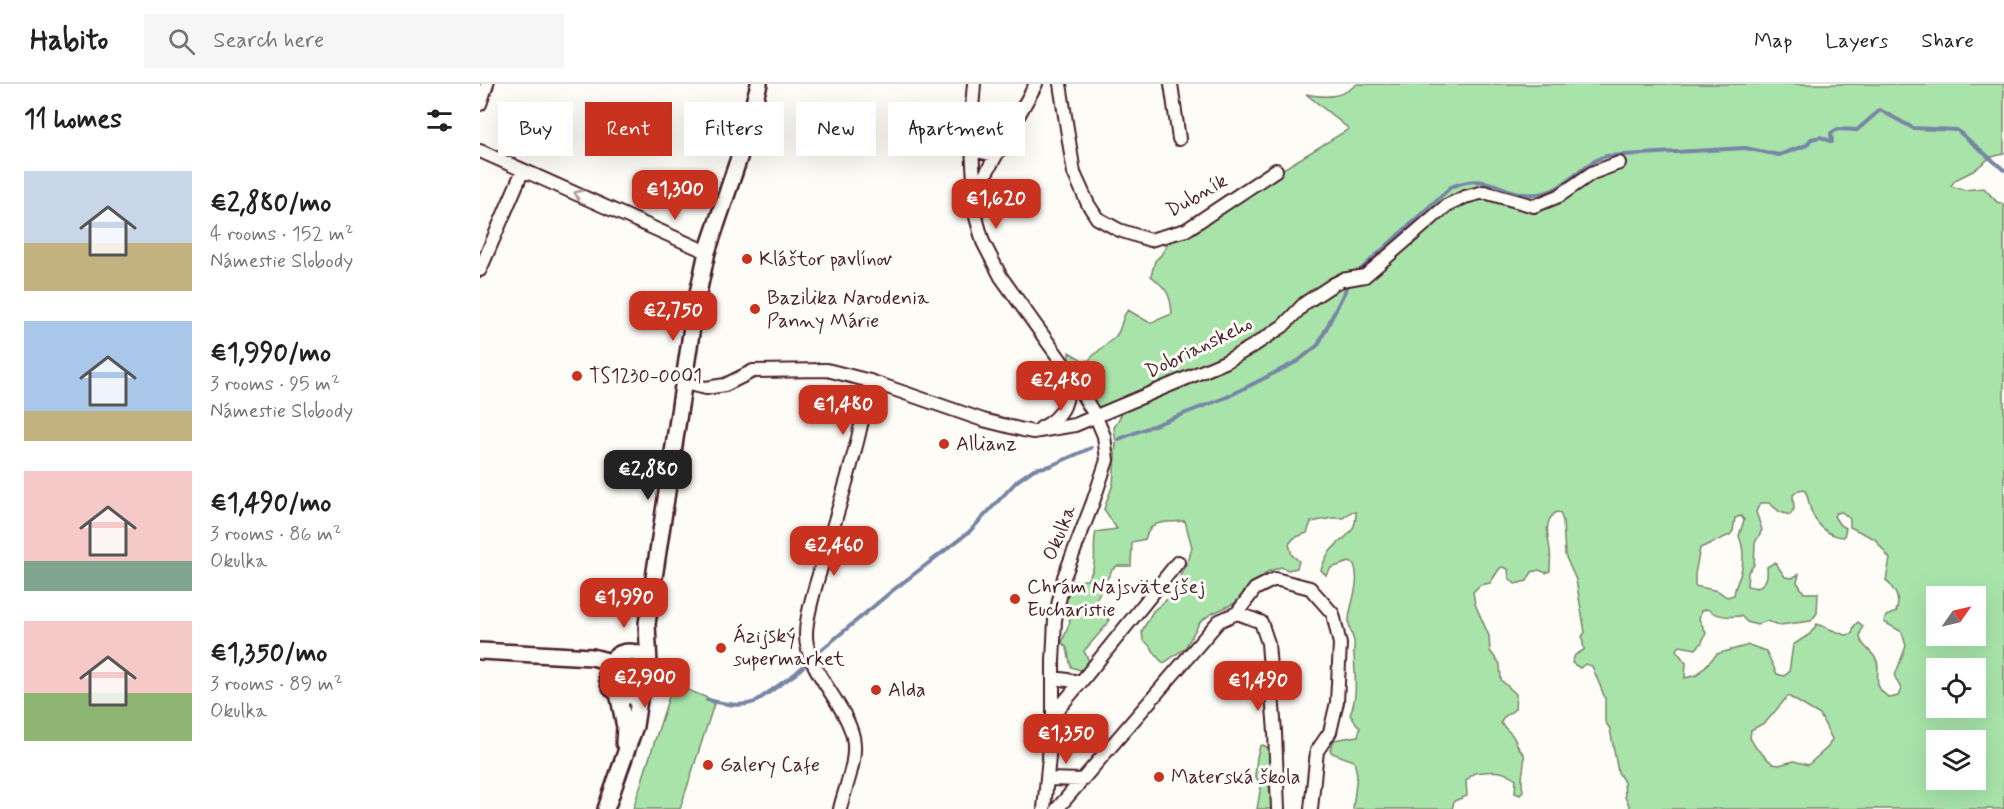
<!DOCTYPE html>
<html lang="en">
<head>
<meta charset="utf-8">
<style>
	:root { --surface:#fff; --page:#f6f6f6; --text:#202124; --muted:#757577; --line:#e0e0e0; --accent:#c8321e }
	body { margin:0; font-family:Mynerve,sans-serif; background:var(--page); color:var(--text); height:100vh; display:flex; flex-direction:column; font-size:22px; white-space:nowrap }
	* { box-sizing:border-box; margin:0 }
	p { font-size:20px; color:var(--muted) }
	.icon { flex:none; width:33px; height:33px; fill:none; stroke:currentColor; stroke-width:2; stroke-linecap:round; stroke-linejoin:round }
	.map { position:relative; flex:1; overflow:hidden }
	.side { display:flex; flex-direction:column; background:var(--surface); width:480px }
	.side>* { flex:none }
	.top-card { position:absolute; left:18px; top:18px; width:570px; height:54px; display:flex; gap:12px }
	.needle { width:39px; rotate:56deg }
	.tools { position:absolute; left:1446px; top:502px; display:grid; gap:12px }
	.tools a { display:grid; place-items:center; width:60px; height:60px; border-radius:0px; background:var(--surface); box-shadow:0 6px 24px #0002; font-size:30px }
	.price { position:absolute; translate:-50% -51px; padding:0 14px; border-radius:12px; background:var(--accent); color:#fff; font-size:20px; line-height:39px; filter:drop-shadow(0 2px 3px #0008) }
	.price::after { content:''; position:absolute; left:50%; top:36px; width:18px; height:14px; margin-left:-9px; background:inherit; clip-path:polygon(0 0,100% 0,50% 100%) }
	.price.active { background:#222; color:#fff }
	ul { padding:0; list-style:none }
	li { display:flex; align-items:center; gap:18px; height:150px; padding:0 24px }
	li span { display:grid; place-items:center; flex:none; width:168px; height:120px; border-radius:0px; color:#555 }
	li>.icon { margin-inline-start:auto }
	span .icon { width:72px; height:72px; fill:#fffc; stroke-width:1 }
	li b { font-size:26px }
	h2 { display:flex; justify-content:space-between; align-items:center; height:72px; padding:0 24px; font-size:26px }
	.tag { padding:0 21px; border-radius:0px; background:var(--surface); box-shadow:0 6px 24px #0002; font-size:21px; line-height:54px }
	.tag.active { background:var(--accent); color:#fff }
	header { display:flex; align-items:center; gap:36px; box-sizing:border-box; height:84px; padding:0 30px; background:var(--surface); border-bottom:2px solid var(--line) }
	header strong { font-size:28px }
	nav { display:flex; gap:33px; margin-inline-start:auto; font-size:21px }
	.search { width:420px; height:54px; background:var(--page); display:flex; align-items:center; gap:15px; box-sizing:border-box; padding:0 21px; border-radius:0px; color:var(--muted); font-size:22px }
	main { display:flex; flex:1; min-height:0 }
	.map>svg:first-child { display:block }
	.green { fill:#a8e4aa; stroke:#79826a; stroke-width:1.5; fill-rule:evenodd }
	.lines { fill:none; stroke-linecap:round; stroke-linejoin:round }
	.stream { stroke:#7885a4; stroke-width:4 }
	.minor-casing { stroke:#4a1f2b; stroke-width:16 }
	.tertiary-casing { stroke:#4a1f2b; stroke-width:20 }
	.minor { stroke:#fdfcf7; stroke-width:12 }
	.tertiary { stroke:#fdfcf7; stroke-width:15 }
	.oneway { stroke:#ac999b }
	.poi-dot { fill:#c8321e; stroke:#fdfcf7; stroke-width:2 }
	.labels { text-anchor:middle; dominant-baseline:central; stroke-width:6; stroke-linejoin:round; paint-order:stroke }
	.street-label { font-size:20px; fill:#4a1f2b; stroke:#fdfcf7 }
	.poi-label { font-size:20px; fill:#4a1f2b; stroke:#fdfcf7; text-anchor:start }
</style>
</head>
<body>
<header>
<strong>Habito</strong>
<div class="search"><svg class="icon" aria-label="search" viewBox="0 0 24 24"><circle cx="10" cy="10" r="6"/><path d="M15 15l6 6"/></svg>Search here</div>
<nav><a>Map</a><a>Layers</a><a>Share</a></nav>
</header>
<main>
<section class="side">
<h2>11 homes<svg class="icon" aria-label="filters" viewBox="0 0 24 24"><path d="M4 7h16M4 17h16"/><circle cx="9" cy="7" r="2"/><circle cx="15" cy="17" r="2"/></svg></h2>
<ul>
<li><span style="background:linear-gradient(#c9d6e8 60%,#c2b280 0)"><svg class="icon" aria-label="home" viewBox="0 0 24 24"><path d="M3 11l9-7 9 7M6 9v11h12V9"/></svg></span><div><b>€2,880/mo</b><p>4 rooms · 152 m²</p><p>Námestie Slobody</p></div></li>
<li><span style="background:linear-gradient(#a9c7e8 75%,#c2b280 0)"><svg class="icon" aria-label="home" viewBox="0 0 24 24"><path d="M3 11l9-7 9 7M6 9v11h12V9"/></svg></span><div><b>€1,990/mo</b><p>3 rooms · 95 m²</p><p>Námestie Slobody</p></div></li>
<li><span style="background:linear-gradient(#f6c9c9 75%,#7fa58c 0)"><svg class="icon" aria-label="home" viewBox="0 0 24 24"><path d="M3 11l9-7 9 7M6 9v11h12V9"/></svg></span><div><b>€1,490/mo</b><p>3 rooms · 86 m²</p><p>Okulka</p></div></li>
<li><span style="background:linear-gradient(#f6c9c9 60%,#8fb573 0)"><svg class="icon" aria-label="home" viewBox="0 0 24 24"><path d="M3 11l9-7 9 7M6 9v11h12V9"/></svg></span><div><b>€1,350/mo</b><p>3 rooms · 89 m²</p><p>Okulka</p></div></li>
</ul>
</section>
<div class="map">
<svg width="1524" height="725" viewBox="0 0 1524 725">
	<rect width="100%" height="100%" fill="#fdfcf7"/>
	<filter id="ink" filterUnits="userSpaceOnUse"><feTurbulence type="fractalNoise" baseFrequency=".0167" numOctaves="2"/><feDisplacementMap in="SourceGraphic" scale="12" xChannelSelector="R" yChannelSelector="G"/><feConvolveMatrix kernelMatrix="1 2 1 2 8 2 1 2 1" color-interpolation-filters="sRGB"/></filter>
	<g filter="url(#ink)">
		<!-- green -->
		<path class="green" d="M877,0h647v70l-13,3 -18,14 -18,9 -4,6 13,4 20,-2 13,14 7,2v605h-373l-6,-12 -1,-15 -6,-10 -8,-43 -5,-8v-23l-13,-32 -7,-2 -5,4 -8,-5 3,-8 9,-5 -2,-13 3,-5 -9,-52 -11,-25 -2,-34 -3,-8 -4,-1c-13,10 -8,24 -6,38 1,7 0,14 0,21l-4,2 -7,-3 -7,2 -5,9 -12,3 -6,-6 -1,-9 -5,-2 -3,1 -10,15 -10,2 -7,7 2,12 14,32 1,15 10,13 1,16 15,14 -1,15 -12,9 -2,5c4,6 7,7 11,12 5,6 4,13 12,19 2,15 -5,21 -1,37l-3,4 -5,-2 1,-14c-14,-10 -26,-8 -42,-6l-8,8 1,15 -13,5 -2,8h-99l4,-35 -3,-13 -22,-8 -2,-3 4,-10 24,-4 2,-8 -10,-13c8,-19 5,-39 4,-60 -1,-5 1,-9 0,-14 -2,-7 -6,-15 -5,-22 2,-19 12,-36 5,-55l-5,-2 -18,6 -5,7 -5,-5c2,-5 3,-10 6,-14 11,-19 30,-18 29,-44h-5l-8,6h-11l-21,4 -4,11 -13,5 -5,6 3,11 7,6 -2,7 -9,2 -7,-3 -14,5 -32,31 -24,11 -11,8 -15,26 -21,15c-10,-6 -8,-14 -21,-23l-1,-9 11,-20 22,-18 6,-19 8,-15 3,-12 -7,-26c-19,2 -34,-3 -40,18l-13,3 -1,24h-14l-5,4 -20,37 4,4 12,5c0,2 1,4 1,5 0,2 -21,25 -25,30l5,10v8l-9,1 -9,-3 -4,-19 -5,-6 8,-20 -5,-18 5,-19 4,-4 13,-1c13,-17 4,-29 9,-48l21,-3 -13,-20 9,-25 3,-41 -2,-15 8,-15 -5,-6 -10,3 -8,-2 -14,-12 -16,-27v-17l15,9 5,-1c8,-9 17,-15 26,-23 8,-8 5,-19 13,-27l22,13 22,-9c-1,-19 -5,-25 -21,-38l4,-15 6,-6 11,-18 177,-108 -43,-35c20,4 35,4 51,-10zM1324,405c4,6 4,11 6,18 4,16 18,30 34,30l2,-9 -7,-4 -5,-8 2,-3 6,-1 8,7v8l25,12 15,20 -4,21c9,11 15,18 10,32l-10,4 -2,6 18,10 4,14 -10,27 -1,4 6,12 -3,7 -8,2c-22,-13 -7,-27 -14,-39 -8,-13 -22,-16 -13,-33l-5,-4 -4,4 -2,8 -7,1 -28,-11 -7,10 -17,11 -4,27 -5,4 -7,-2 -11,-23 -17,-6 -32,9 -20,21 -12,3 1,-15 -10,-13 4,-4 16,3 6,-7 4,-9 -7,-14 2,-8 6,-2c11,8 21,8 34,7l6,6 10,3 9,-4 14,4 31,-4 6,-8 1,-20h-14l-7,-11 2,-8 -7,4 -7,-1 -10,-15 -8,5c1,11 0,15 -10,21l-10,-2 1,-14 6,-7 1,-22 7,-13 -6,-18 4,-9h9l11,9 10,3 4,-6 -1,-14 6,-5zM1261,432l3,4 -5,16c5,12 5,27 1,40 -3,7 -5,10 -6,19l-7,2 -9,-6 -23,-5v-12l5,-26 30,-13 3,-4 2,-13zM1456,513h40v39h-40zM1456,585h40v39h-40zM1308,612l32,19 12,24 -4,8 -20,18 -14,-4 -15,4 -6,-1 -17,-16 -6,-10 1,-8 15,-8zM1456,657h40v39h-40z
			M193,600l42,17 -35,108h-47z
			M783,661l7,4c3,12 0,23 -1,35 0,8 3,16 3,25h-15l4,-23 -6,-11 2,-18 3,-11z"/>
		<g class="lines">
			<!-- stream -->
			<path class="stream" d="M877,189l94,-86c41,-17 51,10 86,7 28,-2 44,-31 69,-38l139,-8 34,7 28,-10 4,-6 10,-2 11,5 -1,-9 7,-4 19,1 23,-20 33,18 44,2 47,40
				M639,355l108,-42 71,-36 20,-16 31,-62
				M334,572l78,-65 77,-59 48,-51 17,-12 16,-3 41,-18
				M227,616c16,3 32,8 48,2l40,-28 14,-13"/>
			<!-- minor casing -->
			<g class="minor-casing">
				<path id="minor" d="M494,0c-4,37 -2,72 1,109
					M556,0l-61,109 -1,17 9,32 18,35 66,92 29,48 8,19 3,24 -14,42 -29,75 -9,43 -2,41v54l-9,94
					M580,0l14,89 14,31 9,14 22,12 31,10 36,-10 90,-60
					M691,0l8,55
					M0,20l7,-20
					M491,66l24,5
					M0,67l227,101
					M0,186l43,-100
					M203,299l23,5 19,-3 28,-14 74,-1 43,11 113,39 40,10 10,2 42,-7 150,-63 28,-16 30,-20 22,-23 29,-19 8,-4 23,-4 81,-70 19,-9 19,-5 50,14 25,-10 33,-23 27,-10
					M561,344c25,-12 28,-29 27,-55
					M757,529l24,9 7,21 7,89 3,77
					M574,594l27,4
					M573,631l28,-33 97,-120
					M568,695l35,1
					M360,725c5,-22 18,-49 13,-72 -8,-35 -48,-68 -47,-103 0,-22 13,-58 19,-80 17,-57 35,-114 45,-173
					M577,725l162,-188 18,-8 18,-24 20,-10 35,9 23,26 7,30 -3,58 -7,30 -13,19 -6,58"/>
			</g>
			<!-- tertiary casing -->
			<g class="tertiary-casing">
				<path id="tertiary" d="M0,567l112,6 19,5
					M127 590a22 22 0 1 1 44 0a22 22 0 1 1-44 0Z
					M169,581l-2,-41 48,-317 12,-55 32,-94 20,-74
					M138,609l7,34 -1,16
					M126,725l29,-83 5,-33"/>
			</g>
			<!-- minor -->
			<use href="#minor" class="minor"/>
			<!-- tertiary -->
			<use href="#tertiary" class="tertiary"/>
		</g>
		<!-- one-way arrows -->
		<defs><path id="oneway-chevron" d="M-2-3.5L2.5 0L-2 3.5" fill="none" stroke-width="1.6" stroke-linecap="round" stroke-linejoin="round" transform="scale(1.5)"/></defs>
		<use class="oneway" href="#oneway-chevron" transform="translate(98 110) rotate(-156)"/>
	</g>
	<!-- markers -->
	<g class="poi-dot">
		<circle cx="267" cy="175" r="6"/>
		<circle cx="275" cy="225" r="6"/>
		<circle cx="97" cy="292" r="6"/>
		<circle cx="464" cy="360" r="6"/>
		<circle cx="535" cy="515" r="6"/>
		<circle cx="241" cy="564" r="6"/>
		<circle cx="396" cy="606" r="6"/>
		<circle cx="228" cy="681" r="6"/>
		<circle cx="679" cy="693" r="6"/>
	</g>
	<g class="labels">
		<!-- street labels -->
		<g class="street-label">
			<text transform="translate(717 112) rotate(-30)">Dubník</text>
			<text transform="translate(719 264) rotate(-26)">Dobrianskeho</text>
			<text transform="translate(580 449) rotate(-68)">Okulka</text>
		</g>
		<!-- poi labels -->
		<g class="poi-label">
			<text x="279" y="175">Kláštor pavlínov</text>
			<text x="287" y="214">Bazilika Narodenia<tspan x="287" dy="23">Panny Márie</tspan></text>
			<text x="109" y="292">TS1230-0001</text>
			<text x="476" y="360">Allianz</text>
			<text x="547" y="503">Chrám Najsvätejšej<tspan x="547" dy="23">Eucharistie</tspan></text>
			<text x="253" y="552">Ázijský<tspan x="253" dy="23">supermarket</tspan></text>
			<text x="408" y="606">Alda</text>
			<text x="240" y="681">Galery Cafe</text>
			<text x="691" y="693">Materská škola</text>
		</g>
	</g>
</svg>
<div class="tools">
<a><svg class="needle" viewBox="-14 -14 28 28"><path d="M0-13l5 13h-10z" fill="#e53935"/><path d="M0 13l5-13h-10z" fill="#757577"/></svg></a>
<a><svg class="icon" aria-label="locate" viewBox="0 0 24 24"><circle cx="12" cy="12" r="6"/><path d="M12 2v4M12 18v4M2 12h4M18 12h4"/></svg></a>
<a><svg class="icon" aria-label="layers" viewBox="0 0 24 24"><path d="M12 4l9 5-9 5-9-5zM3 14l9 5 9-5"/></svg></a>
</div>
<b class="price" style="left:195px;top:137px">€1,300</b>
<b class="price" style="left:516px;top:146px">€1,620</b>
<b class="price" style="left:193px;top:258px">€2,750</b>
<b class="price" style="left:581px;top:328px">€2,480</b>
<b class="price" style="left:363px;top:352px">€1,480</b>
<b class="price active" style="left:168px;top:417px">€2,880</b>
<b class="price" style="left:354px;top:493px">€2,460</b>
<b class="price" style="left:144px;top:545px">€1,990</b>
<b class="price" style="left:165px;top:625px">€2,900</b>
<b class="price" style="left:778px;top:628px">€1,490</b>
<b class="price" style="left:586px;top:681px">€1,350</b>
<div class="top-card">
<a class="tag">Buy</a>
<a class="tag active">Rent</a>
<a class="tag">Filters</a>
<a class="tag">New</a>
<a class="tag">Apartment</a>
</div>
</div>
</main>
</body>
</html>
